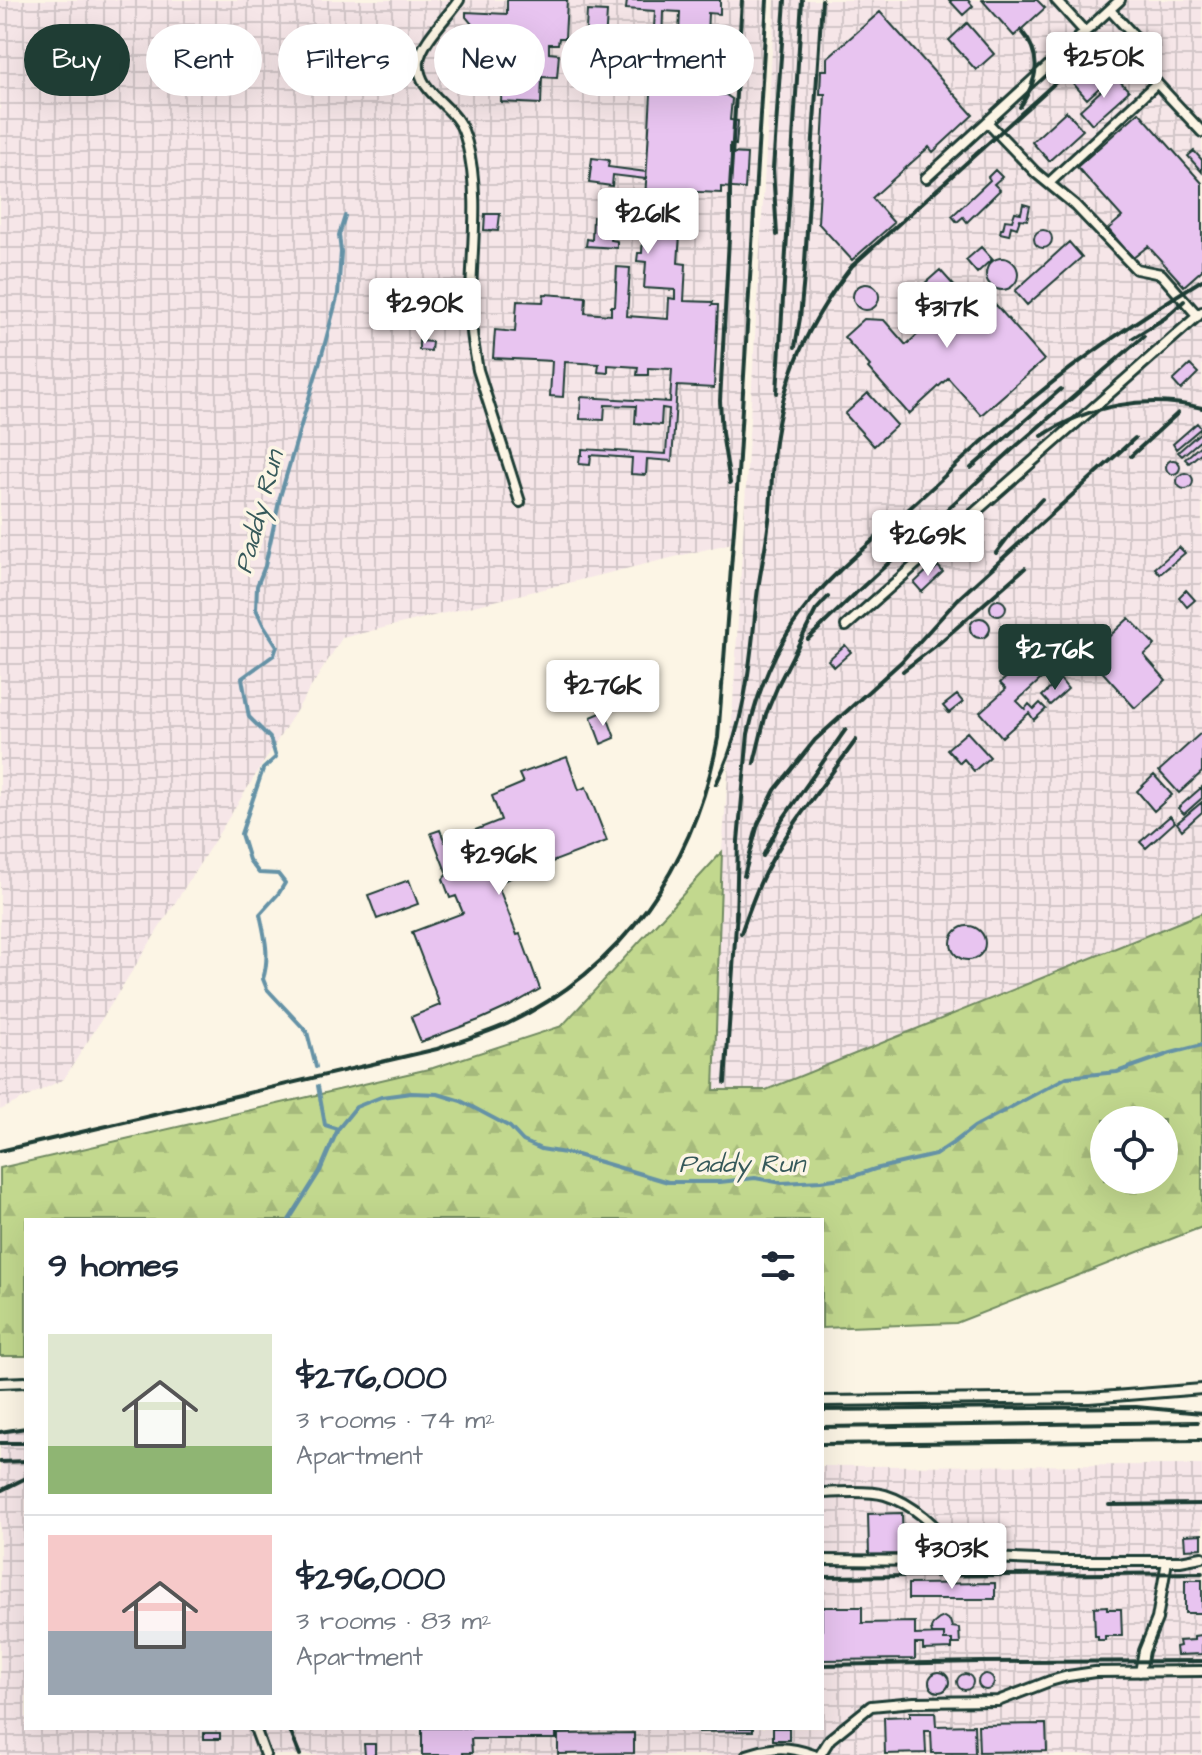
<!DOCTYPE html>
<html lang="en">
<head>
<meta charset="utf-8">
<style>
	:root { --surface:#fff; --page:#f2f2f3; --text:#1f2937; --muted:#747a83; --line:#e0e1e3; --accent:#1f3d34 }
	body { margin:0; font-family:"Architects Daughter",sans-serif; background:var(--page); color:var(--text); height:100vh; display:flex; flex-direction:column; font-size:30px; white-space:nowrap }
	* { box-sizing:border-box; margin:0 }
	p { font-size:26px; color:var(--muted) }
	.icon { flex:none; width:44px; height:44px; fill:none; stroke:currentColor; stroke-width:2; stroke-linecap:round; stroke-linejoin:round }
	.map { position:relative; flex:1; overflow:hidden }
	.side { position:absolute; left:24px; top:1218px; width:800px; height:512px; display:flex; flex-direction:column; background:var(--surface); border-radius:0px; box-shadow:0 8px 32px #0002 }
	.side>* { flex:none }
	.top-card { position:absolute; left:24px; top:24px; width:800px; height:72px; display:flex; gap:16px }
	.buttons { position:absolute; left:1090px; top:1106px; display:grid; gap:16px }
	.buttons a { display:grid; place-items:center; width:88px; height:88px; border-radius:50%; background:var(--surface); box-shadow:0 8px 32px #0002; font-size:40px }
	.price { position:absolute; translate:-50% -68px; padding:0 18px; border-radius:8px; background:#fff; color:#222; font-size:26px; line-height:52px; filter:drop-shadow(0 2px 4px #0008) }
	.price::after { content:''; position:absolute; left:50%; top:48px; width:24px; height:18px; margin-left:-12px; background:inherit; clip-path:polygon(0 0,100% 0,50% 100%) }
	.price.selected { background:var(--accent); color:#fff }
	ul { padding:0; list-style:none }
	li { display:flex; align-items:center; gap:24px; height:200px; padding:0 24px }
	li+li { border-top:2px solid var(--line) }
	li span { display:grid; place-items:center; flex:none; width:224px; height:160px; border-radius:0px; color:#555 }
	li>.icon { margin-inline-start:auto }
	span .icon { width:96px; height:96px; fill:#fffc; stroke-width:1 }
	li b { font-size:34px }
	h2 { display:flex; justify-content:space-between; align-items:center; height:96px; padding:0 24px; font-size:34px }
	.chip { padding:0 28px; border-radius:36px; background:var(--surface); box-shadow:0 8px 32px #0002; font-size:28px; line-height:72px }
	.chip.selected { background:var(--accent); color:#fff }
	.map>svg:first-child { display:block }
	.industrial { fill:url(#industrial-grid) }
	.forest { fill:url(#forest-firs); stroke:#708a61; stroke-width:2; fill-rule:evenodd }
	.lines { fill:none; stroke-linecap:round; stroke-linejoin:round }
	.stream { stroke:#6592a6; stroke-width:4 }
	.building { fill:#e8c4f0; stroke:#1f3d34; stroke-width:2 }
	.lane-casing { stroke:#1f3d34; stroke-width:14 }
	.lane { stroke:#fcf5e5; stroke-width:8 }
	.rail { stroke:#1f3d34; stroke-width:4 }
	.labels { text-anchor:middle; dominant-baseline:central; stroke-width:7; stroke-linejoin:round; paint-order:stroke }
	.water-label { font-size:26px; font-style:italic; fill:#36595a; stroke:#fcf5e5 }
</style>
</head>
<body>
<div class="map">
<svg width="1202" height="1755" viewBox="0 0 1202 1755">
	<defs>
		<pattern id="industrial-grid" width="8" height="8" patternUnits="userSpaceOnUse" patternTransform="scale(2)"><rect width="8" height="8" fill="#f6e6e8"/><path d="M0 4h8M4 0v8" fill="none" stroke="#d2c6c8"/></pattern>
		<pattern id="forest-firs" width="22" height="20" patternUnits="userSpaceOnUse" patternTransform="scale(2)"><rect width="22" height="20" fill="#c2d88e"/><path d="M5 1l3.5 6h-7zM16 11l3.5 6h-7z" fill="#a6ba7b"/></pattern>
	</defs>
	<rect width="100%" height="100%" fill="#fcf5e5"/>
	<filter id="ink" filterUnits="userSpaceOnUse"><feTurbulence type="fractalNoise" baseFrequency=".0125" numOctaves="2"/><feDisplacementMap in="SourceGraphic" scale="16" xChannelSelector="R" yChannelSelector="G"/><feConvolveMatrix kernelMatrix="1 2 1 2 8 2 1 2 1" color-interpolation-filters="sRGB"/></filter>
	<g filter="url(#ink)">
		<!-- industrial -->
		<path class="industrial" d="M0,0h765l-33,543 -390,95 -278,441 -64,31z
			M775,0h427v913l-436,177h-52l8,-238 9,-115z
			M26,1428v300h796v-262l380,-1v290h-1202v-323z"/>
		<!-- forest -->
		<path class="forest" d="M722,852l-8,238h52l436,-177v314l-246,96 -134,5v-108h-796v136h-26v-188l433,-100 129,-42zM1104,1120h60v60h-60z"/>
		<g class="lines">
			<!-- stream -->
			<path class="stream" d="M316,1067l-9,-35 -40,-43 -4,-10c7,-23 2,-42 -3,-65l19,-21 6,-10 -7,-9 -19,-1 -10,-13 -8,-26 22,-65 13,-12 -6,-19 -21,-21 -7,-39 32,-23 3,-9 -14,-22 -7,-15 1,-23 8,-20 15,-69 44,-150 14,-53 3,-42 -2,-17 6,-19
				M318,1086l7,39 13,4 18,-22 25,-10 30,-4 27,1 23,7 49,26 13,14 18,8 36,6 91,27h52l35,-4 27,5 39,-2 33,-5 21,-7 60,-14 18,-12 21,-16 93,-50 50,-5 54,-19 31,-8
				M289,1220l31,-49 18,-42"/>
		</g>
		<!-- building -->
		<path class="building" d="M507,0h60l-2,38h-6l-1,6h-9v9l10,1 -2,24 -15,-1 -1,27 -40,-2 2,-43 -33,-2v-10l-5,-7v-6h6l1,-10 -6,-7v-5l41,2z
			M627,0h93v14l-12,-1 -1,23 -28,-2 1,-22 -17,-1 -1,33 12,1v11h-14l-2,35 68,4 6,4 -2,21 8,1 -2,24 -6,-1v9l17,1 -2,35 -24,-2v6l-67,-3 -1,14 29,2 -4,57 8,1 -2,37 29,1 -1,3h6l-4,83 -37,-2 -5,75 -25,-2 -1,16 -15,-1 1,-16 -41,-3 -1,10 -11,-1 1,-9h2v-6l84,5 3,-45 -7,-1 -1,17 -26,-2 1,-17 -31,-1 -1,15 -24,-1 1,-22 89,5 2,-33 -24,-1v7h-11l1,-8 -30,-2v8l-10,-1 1,-8 -34,-2 -2,35 -13,-1 2,-35 -59,-3 2,-28 20,2 2,-31 26,1 1,-8 42,3 -1,16 26,2v-9h4l2,-39 13,1 -3,48 41,3 1,-21 6,1v-9l-31,-2 2,-26 -9,-1 1,-8h4l11,-195 -14,-1 1,-14 13,1 2,-33 -29,-2z
			M949,0h19l5,6 -10,9z
			M982,0h55l8,8 -31,28z
			M587,11l20,1 -2,31h-2l-2,26 -17,-1z
			M880,12l93,103 -40,37 -4,-5 -57,51 22,25 -42,37 -34,-37 7,-129h-5l1,-24h6v-12z
			M967,23l27,31 -18,16 -27,-30z
			M1096,58l16,18 -25,23 -16,-18z
			M1116,77l13,14 -37,33 -12,-14z
			M1066,111l17,19 -34,31 -17,-19z
			M1139,112l63,71v87l-18,16 -36,-40 -15,12 -25,-29 14,-12 -45,-50z
			M1194,151l8,9v12l-14,-16z
			M592,158l17,2 -1,7 38,5v7l-33,-4 -1,11 -23,-3z
			M995,170l7,7 -8,7 6,6 -33,32 -4,-5 -6,5 -5,-6 38,-36 -2,-3z
			M1023,204l7,2 -3,14 -7,-1 -3,9 -6,-2 -2,9 -9,-2 1,-4h2l2,-9 7,1 3,-9 6,1z
			M485,214h15l-2,17 -14,-1z
			M593,217l18,1 -2,18h2v4l6,1v7l-31,-2 1,-7 5,1z
			M1034 239a9 9 0 1 1 18 0a9 9 0 1 1-18 0Z
			M1069,242l13,15 -55,48 -12,-14z
			M981,247l11,12 -15,14 -11,-13z
			M986 274a16 16 0 1 1 32 0a16 16 0 1 1-32 0Z
			M940,270l42,47 14,-12 48,55 -63,55 -33,-37 -39,36 -41,-46 2,-2 -26,-29 20,-18 20,1 22,25 23,-21 -22,-25z
			M853 297a13 13 0 1 1 26 0a13 13 0 1 1-26 0Z
			M419,341l13,1 -1,9 -12,-1z
			M1190,365l8,8 -17,17 -8,-9z
			M868,393l29,32 -23,21 -29,-32z
			M1197,423l4,5 -25,21 -3,-5z
			M1202,431v8l-20,17 -4,-4z
			M1202,444v8l-13,11 -4,-4z
			M1166 467a7 7 0 1 1 14 0a7 7 0 1 1-14 0Z
			M1177 481a8 8 0 1 1 16 0a8 8 0 1 1-16 0Z
			M1179,547l6,6 -25,21 -5,-6z
			M938,566l5,6 -21,20 -8,-9 17,-16 3,3z
			M1186,590l9,10 -8,7 -8,-10z
			M990 608a8 8 0 1 1 16 0a8 8 0 1 1-16 0Z
			M1129,618l26,27 -11,10 22,25 -31,28 -47,-52z
			M970 628a10 10 0 1 1 20 0a10 10 0 1 1-20 0Z
			M845,645l6,7 -17,15 -6,-7z
			M1034,653l16,18 -33,30 8,8 4,-5 5,5 6,-6 6,6 -12,11 -5,-7 -27,24 -22,-25 26,-23 -6,-6z
			M1060,679l8,10 -18,16 -8,-9z
			M957,695l6,7 -14,11 -6,-7z
			M605,711l10,27 -14,6 -10,-27z
			M967,732l23,25 -16,14 -10,-12 -4,4 -13,-14z
			M1202,732v40l-23,21 -20,-22z
			M567,757l12,33 7,-3 21,54 -110,42 20,52 3,-1 20,55 -30,17 -31,14 -58,22 -10,-25 29,-12 -28,-73 51,-19 -7,-17 -6,2 -7,-19 4,-5 -16,-41 9,-3 5,12 56,-22 -9,-24 31,-13 -4,-9z
			M1154,775l18,20 -18,16 -17,-20z
			M1202,787v11l-18,16 -6,-6z
			M1202,802v10l-20,18 -5,-7z
			M1170,816l5,6 -29,26 -6,-6z
			M409,880l9,24 -41,15 -9,-24z
			M951 943a17 17 0 1 1 34 0a17 17 0 1 1-34 0Z
			M902,1513l1,41 -34,1 -1,-41z
			M1202,1534v14l-17,1 -1,-14z
			M1185,1580h17v33h-17z
			M995,1583v16h-87v-15z
			M1107,1606v3h14l1,27h-17v4h-7v-4h-3l-1,-29z
			M822,1607h40v16l53,-1v13l29,-1v6h8v9l-29,1v-6h-8v15l-93,1z
			M944,1617l6,4 2,6 7,1 1,16h-8v-4h-8v-6h-12l-1,-5 2,-5 6,-5z
			M1202,1635v19l-25,1 -1,-8 4,-1 -1,-5 15,-1v-4z
			M929 1682a10 10 0 1 1 20 0a10 10 0 1 1-20 0Z
			M957 1682a8 8 0 1 1 16 0a8 8 0 1 1-16 0Z
			M978 1682a8 8 0 1 1 16 0a8 8 0 1 1-16 0Z
			M910,1712h25l1,14 38,-1 1,28h-43l-1,-22h-6l1,22 -41,1 -1,-37 26,-1z
			M1046,1724l1,27 -68,1 -1,-27z
			M422,1728h134v11h-85l1,14h-9v2h-41z
			M699,1728h54v3l-54,1z
			M773,1728h16v12h-16z
			M204,1733h16v6h-16z
			M634,1733v20l-76,1v-20z
			M364,1744h11v11h-10z"/>
		<g class="lines">
			<!-- lane casing -->
			<g class="lane-casing">
				<path id="lane" d="M459,0c-11,17 -38,42 -40,61 -3,27 27,41 39,60 5,7 7,14 9,22 15,58 2,119 4,178 1,17 4,33 7,49l42,132
					M1056,0l29,32
					M1110,10l38,41 4,27 50,54
					M987,122l49,51 39,32 61,64 25,5 37,42
					M926,178l194,-178
					M1049,183l108,-100
					M846,626l356,-314
					M0,1383l26,-1
					M822,1401l267,-3 113,-9
					M822,1493c17,-1 47,-3 63,2 33,10 56,38 79,62
					M822,1560l116,1 26,-4 97,4h119l22,-4
					M1140,1672l4,-21 13,-32 10,-58
					M255,1728l10,27
					M747,1755c27,-9 41,-9 67,0
					M820,1755l10,-16 41,-33 43,-4 84,-1 52,-20 18,-5 27,-4 107,-1"/>
			</g>
			<!-- lane -->
			<use href="#lane" class="lane"/>
			<!-- rail -->
			<path class="rail" d="M1020,107c18,-27 23,-51 1,-77
				M777,235l-4,-66 12,-169
				M1133,338l32,-20 19,-17
				M795,347l5,-29 4,-41 18,-277
				M777,393l25,-393
				M1042,436c47,-31 105,-42 160,-28
				M1131,456l47,-43
				M971,468l90,-79
				M730,483l-8,-50 -2,-32 10,-181v-32l12,-188
				M996,553l19,-25 27,-29
				M808,639l49,-47 157,-144 130,-112
				M903,671l35,-27 87,-76
				M754,763l12,-49 13,-31 37,-73 12,-13
				M716,784c28,-55 34,-117 40,-178 2,-26 9,-52 12,-78 4,-26 3,-53 6,-79 9,-73 34,-126 78,-183l255,-230
				M763,856l17,-33 66,-94
				M744,876l14,-52 17,-34 40,-50 86,-78 57,-63 177,-161
				M736,919l2,-78 10,-107c9,-42 28,-88 54,-122 30,-40 72,-71 109,-105 42,-38 82,-78 127,-113 51,-42 107,-79 164,-114
				M741,933c8,-22 15,-44 26,-64 24,-46 59,-87 89,-129
				M725,1083l12,-172
				M0,1151l437,-102c24,-8 47,-15 70,-25 117,-56 188,-160 211,-286l19,-248 30,-490
				M822,1410l314,-3 66,6
				M822,1427l376,-5
				M0,1432l26,-4
				M0,1443h26
				M822,1444l380,-4
				M0,1462l26,-1
				M0,1491l26,-13
				M1109,1505l93,-1
				M822,1577l380,-4
				M822,1665l159,-3 221,-1
				M289,1728l11,27"/>
		</g>
	</g>
	<g class="labels">
		<!-- water labels -->
		<g class="water-label">
			<text transform="translate(259 512) rotate(-75)">Paddy Run</text>
			<text x="742" y="1164">Paddy Run</text>
		</g>
	</g>
</svg>
<div class="buttons">
<a><svg class="icon" aria-label="locate" viewBox="0 0 24 24"><circle cx="12" cy="12" r="6"/><path d="M12 2v4M12 18v4M2 12h4M18 12h4"/></svg></a>
</div>
<b class="price" style="left:1104px;top:100px">$250K</b>
<b class="price" style="left:648px;top:256px">$261K</b>
<b class="price" style="left:425px;top:346px">$290K</b>
<b class="price" style="left:947px;top:350px">$317K</b>
<b class="price" style="left:928px;top:578px">$269K</b>
<b class="price selected" style="left:1055px;top:692px">$276K</b>
<b class="price" style="left:603px;top:728px">$276K</b>
<b class="price" style="left:499px;top:897px">$296K</b>
<b class="price" style="left:952px;top:1591px">$303K</b>
<div class="top-card">
<a class="chip selected">Buy</a>
<a class="chip">Rent</a>
<a class="chip">Filters</a>
<a class="chip">New</a>
<a class="chip">Apartment</a>
</div>
<section class="side">
<h2>9 homes<svg class="icon" aria-label="filters" viewBox="0 0 24 24"><path d="M4 7h16M4 17h16"/><circle cx="9" cy="7" r="2"/><circle cx="15" cy="17" r="2"/></svg></h2>
<ul>
<li><span style="background:linear-gradient(#dfe7d0 70%,#8fb573 0)"><svg class="icon" aria-label="home" viewBox="0 0 24 24"><path d="M3 11l9-7 9 7M6 9v11h12V9"/></svg></span><div><b>$276,000</b><p>3 rooms · 74 m²</p><p>Apartment</p></div></li>
<li><span style="background:linear-gradient(#f6c9c9 60%,#9aa5b1 0)"><svg class="icon" aria-label="home" viewBox="0 0 24 24"><path d="M3 11l9-7 9 7M6 9v11h12V9"/></svg></span><div><b>$296,000</b><p>3 rooms · 83 m²</p><p>Apartment</p></div></li>
</ul>
</section>
</div>
</body>
</html>
